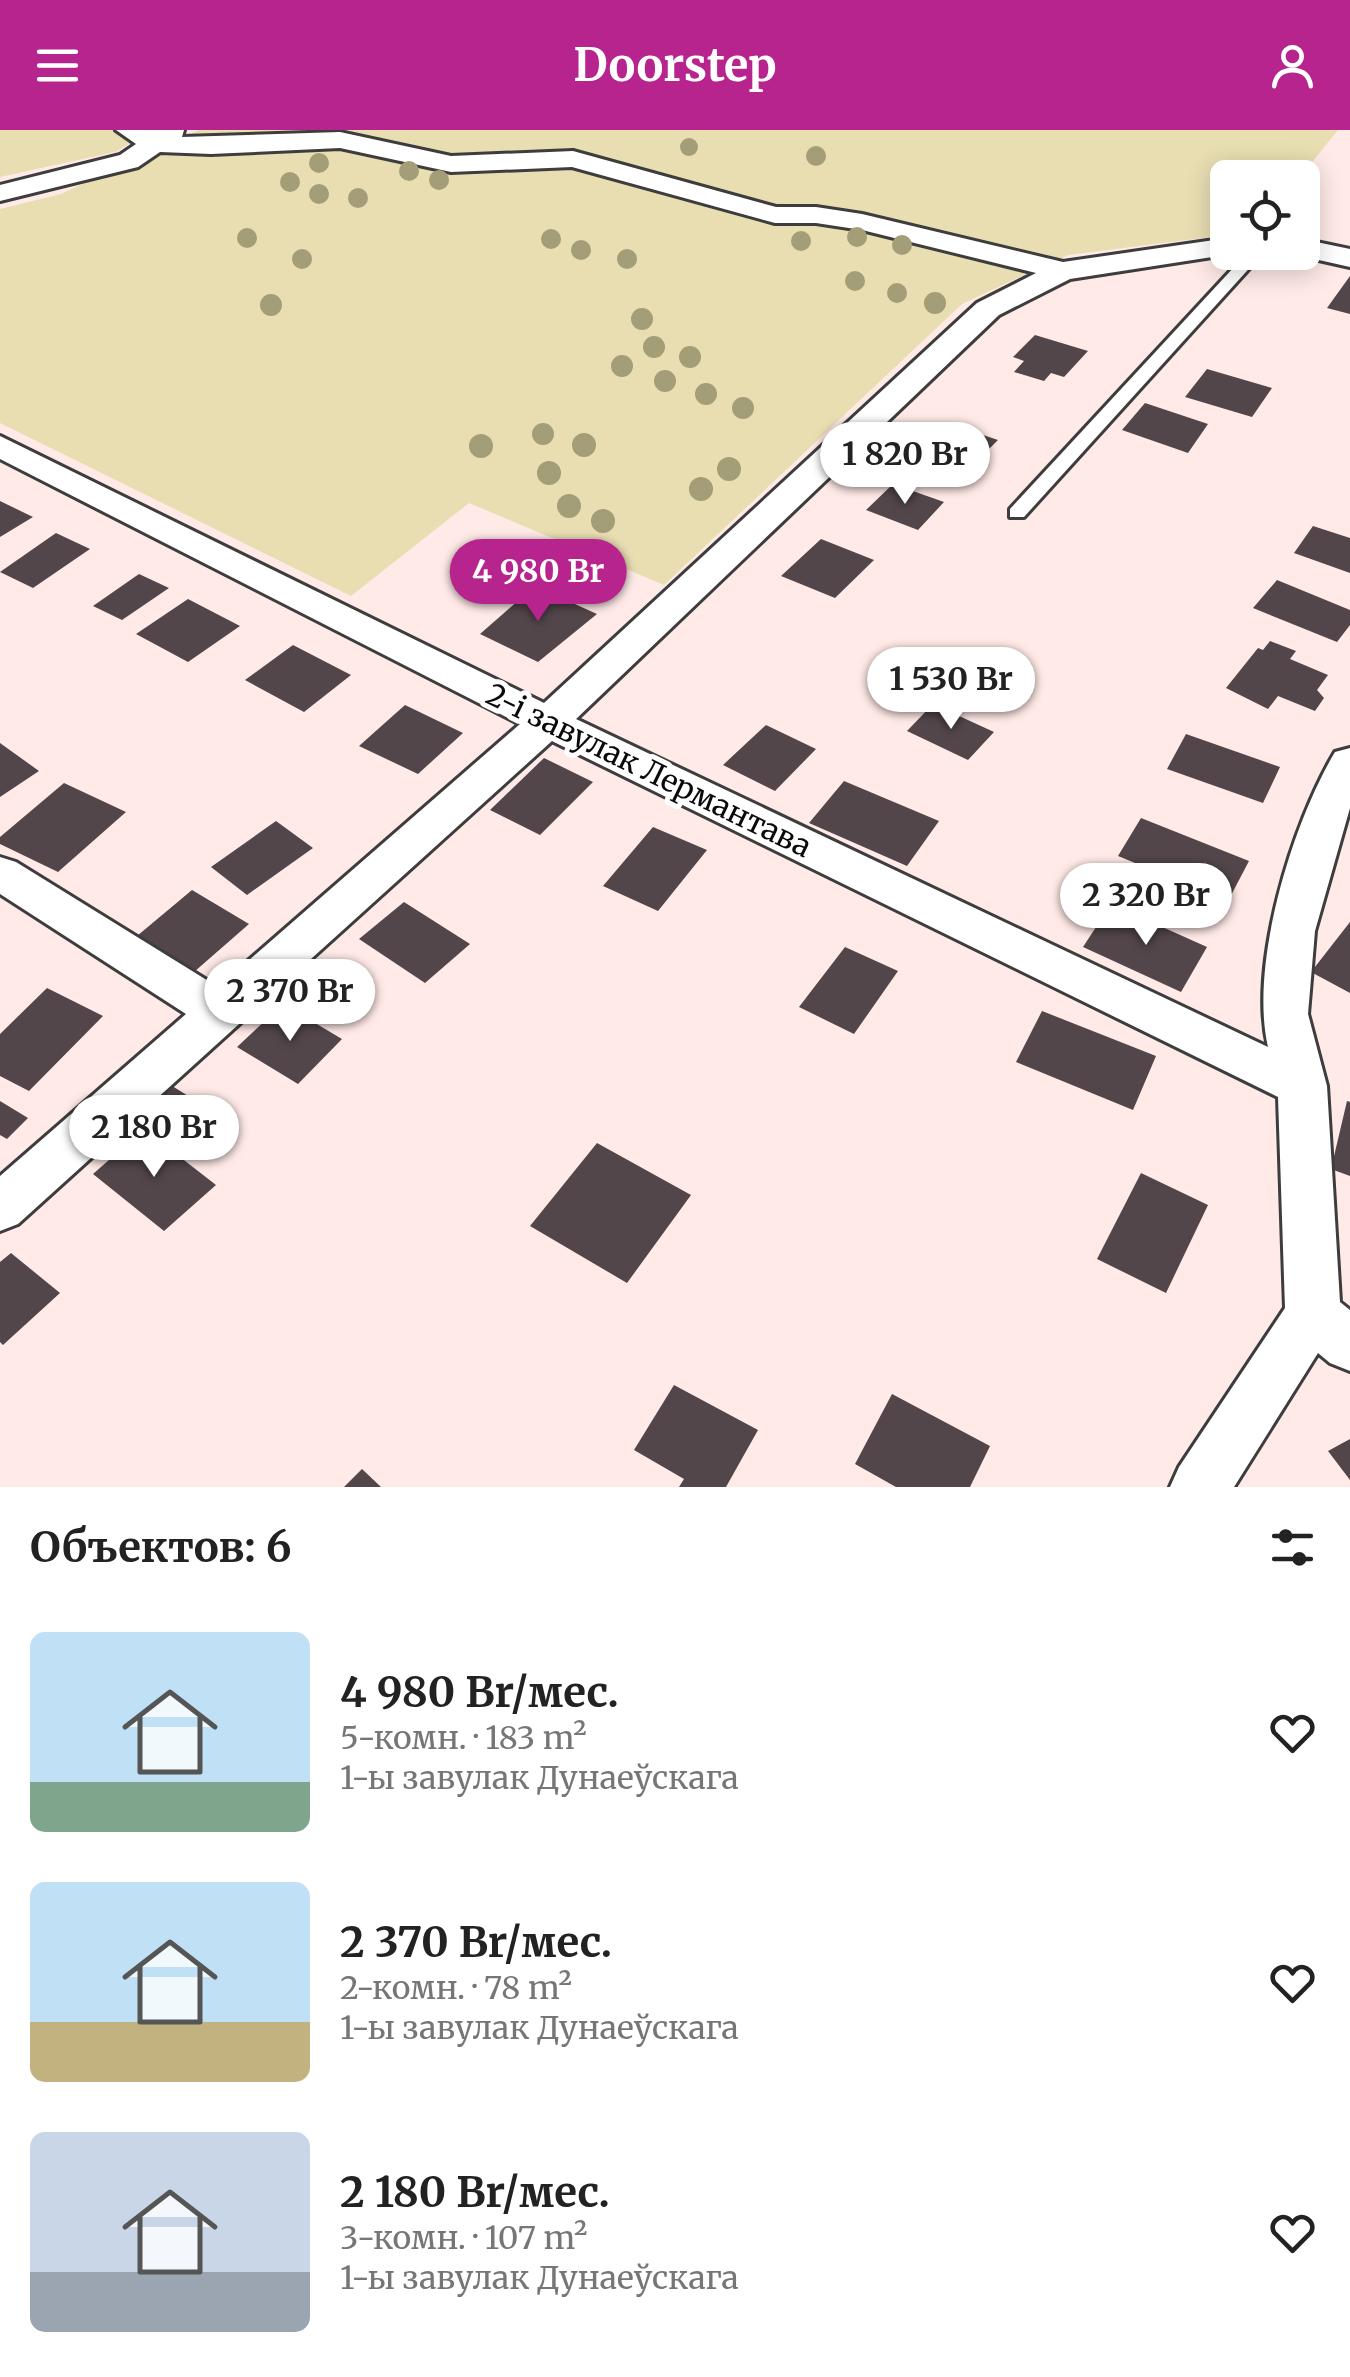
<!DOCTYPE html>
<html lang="ru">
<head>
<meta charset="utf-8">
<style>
	:root { --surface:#fff; --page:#f2f2f2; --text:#222; --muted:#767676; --accent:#b8248e }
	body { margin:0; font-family:Merriweather,serif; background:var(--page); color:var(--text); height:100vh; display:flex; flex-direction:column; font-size:38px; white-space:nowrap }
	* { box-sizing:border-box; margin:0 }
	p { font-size:32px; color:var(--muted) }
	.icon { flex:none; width:55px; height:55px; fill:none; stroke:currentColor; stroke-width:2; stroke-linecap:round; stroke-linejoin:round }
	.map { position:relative; height:1357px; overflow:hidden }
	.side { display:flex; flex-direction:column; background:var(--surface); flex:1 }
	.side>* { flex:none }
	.tools { position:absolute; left:1210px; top:30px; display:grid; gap:20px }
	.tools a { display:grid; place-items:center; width:110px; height:110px; border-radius:15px; background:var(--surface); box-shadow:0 5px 25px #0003; font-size:50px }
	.price { position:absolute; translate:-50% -85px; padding:0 22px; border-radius:35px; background:#fff; color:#222; font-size:32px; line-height:65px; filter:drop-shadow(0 2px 5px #0008) }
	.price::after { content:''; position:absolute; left:50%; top:60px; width:30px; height:22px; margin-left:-15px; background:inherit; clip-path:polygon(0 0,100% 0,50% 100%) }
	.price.selected { background:var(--accent); color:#fff }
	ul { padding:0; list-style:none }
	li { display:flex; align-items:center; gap:30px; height:250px; padding:0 30px }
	li span { display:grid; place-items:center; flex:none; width:280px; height:200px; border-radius:15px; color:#555 }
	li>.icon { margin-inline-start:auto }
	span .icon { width:120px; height:120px; fill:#fffc; stroke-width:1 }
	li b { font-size:42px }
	h2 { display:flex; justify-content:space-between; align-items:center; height:120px; padding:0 30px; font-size:42px }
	header { display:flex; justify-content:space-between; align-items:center; height:130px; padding:0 30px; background:var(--accent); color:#fff; font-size:45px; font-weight:700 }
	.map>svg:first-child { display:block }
	.green { fill:#e8deb2 }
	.building { fill:#52464a }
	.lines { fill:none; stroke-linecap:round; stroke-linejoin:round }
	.service-casing { stroke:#3d3d3d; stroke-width:6 }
	.minor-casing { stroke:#3d3d3d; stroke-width:6 }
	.service { fill:#fff; fill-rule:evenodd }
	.minor { fill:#fff; fill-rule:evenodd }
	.tree { fill:#a39e77 }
	.labels { text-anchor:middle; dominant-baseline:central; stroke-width:10; stroke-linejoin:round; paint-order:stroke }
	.street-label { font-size:30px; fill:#0a0a0a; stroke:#fff }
</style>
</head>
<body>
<header><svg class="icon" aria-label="menu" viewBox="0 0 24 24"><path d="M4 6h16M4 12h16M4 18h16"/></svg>Doorstep<svg class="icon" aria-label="person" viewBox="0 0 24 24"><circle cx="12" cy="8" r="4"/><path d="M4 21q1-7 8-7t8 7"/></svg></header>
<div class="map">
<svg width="1350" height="1357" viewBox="0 0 1350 1357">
	<rect width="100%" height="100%" fill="#ffeae7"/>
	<!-- green -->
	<path class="green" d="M0,0h152l-37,22 -115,25z
		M199,0h1139l-38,47 -72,1 -1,57 -159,20 -106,49 -298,281 -195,-82 -118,93 -351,-173v-214l61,-15z"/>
	<!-- building -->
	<path class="building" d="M1350,146v38l-23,-6z
		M1035,205l53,16 -24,26 -13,-4 -7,8 -30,-9 10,-11 -11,-4z
		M1207,239l65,19 -20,29 -67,-20z
		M1145,273l63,21 -20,29 -66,-23z
		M956,296l42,14 -25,25 -41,-15z
		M893,354l51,18 -26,28 -52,-20z
		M0,371l33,16 -33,20z
		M1313,396l37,12v35l-56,-20z
		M56,403l34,16 -57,39 -33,-16z
		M821,409l53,21 -39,38 -54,-22z
		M139,444l30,14 -47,32 -29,-14z
		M1277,450l73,30v15l-13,17 -84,-34z
		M535,456l62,28 -59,48 -58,-28z
		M188,469l52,27 -52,36 -52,-28z
		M1270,511l26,10 -6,8 38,16 -11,15 7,8 -9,13 -37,-15 -10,13 -42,-21 32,-40 5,2z
		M293,515l58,30 -47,37 -59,-32z
		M933,574l61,28 -26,28 -61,-29z
		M405,575l58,28 -45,41 -59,-28z
		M766,595l50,24 -41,42 -52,-26z
		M1186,604l94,33 -17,36 -96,-34z
		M0,613l39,28 -39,26z
		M544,628l49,24 -53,53 -50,-25z
		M844,651l95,40 -32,45 -98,-43z
		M64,653l62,29 -68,60 -58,-28v-7z
		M1141,688l108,43 -21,40 -110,-45z
		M276,691l37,27 -66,47 -36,-28z
		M653,697l54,23 -49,61 -55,-25z
		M192,760l57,34 -55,48 -57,-36z
		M404,772l66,42 -45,39 -66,-44z
		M1111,774l96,43 -26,45 -98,-45z
		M1350,792v71l-39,-21z
		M845,817l53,24 -44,63 -55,-27z
		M47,858l56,28 -74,75 -29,-15v-42z
		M283,874l59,35 -44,45 -61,-37z
		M1042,881l114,45 -23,54 -117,-48z
		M169,954l24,15 -20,19 -25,-15z
		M0,971l28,17 -21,21 -7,-4z
		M1347,971l3,1v74l-19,-7z
		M144,999l72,56 -52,46 -71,-57z
		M597,1013l94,52 -64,88 -97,-57z
		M1141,1043l67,32 -42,88 -69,-34z
		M11,1123l49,40 -57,52 -3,-3v-80z
		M674,1255l84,45 -32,57h-47l5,-8 -50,-29z
		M892,1264l98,52 -20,41h-74l-41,-23z
		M1350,1309v41l-22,-29z
		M362,1339l19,18h-37z"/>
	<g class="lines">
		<!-- service casing -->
		<g class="service-casing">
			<path id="service" d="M1248,122h16l-240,265h-14v-8z"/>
		</g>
		<!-- minor casing -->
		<g class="minor-casing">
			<path id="minor" d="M116,0h68l-2,7 158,-5 111,24 122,-5 203,56h40l46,7 201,48 165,-24v14l10,1 -168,26 -71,36 -423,404 692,328c-19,-82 24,-223 67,-295l15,-4v60l-35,123 -7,83 19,72 13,216 10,8v61l-20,-8 -12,-10 -84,134h-64l9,-20 106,-159 -7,-211 -726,-356 -534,483 -18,7v-55l186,-162 -186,-120v-37l16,5 202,125 302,-263 -520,-265v-23l544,267 433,-400 59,-30 -174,-43 -46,-7h-41l-203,-56 -121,5 -111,-24 -129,6 -51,-2 -22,15 -138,34v-16l120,-30 16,-11z
				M1302,109l48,10v18l-58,-13 10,-2z"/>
		</g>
		<!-- service -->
		<use href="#service" class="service"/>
		<!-- minor -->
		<use href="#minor" class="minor"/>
	</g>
	<!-- trees -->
	<g class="tree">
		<circle cx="689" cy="17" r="9"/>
		<circle cx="816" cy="26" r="10"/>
		<circle cx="319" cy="33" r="10"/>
		<circle cx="409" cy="41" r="10"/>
		<circle cx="439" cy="50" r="10"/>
		<circle cx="290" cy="52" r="10"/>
		<circle cx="319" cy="64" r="10"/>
		<circle cx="358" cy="68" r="10"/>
		<circle cx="857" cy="107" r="10"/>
		<circle cx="247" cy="108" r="10"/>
		<circle cx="551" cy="109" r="10"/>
		<circle cx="801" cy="111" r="10"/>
		<circle cx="902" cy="115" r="10"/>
		<circle cx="581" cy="120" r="10"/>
		<circle cx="302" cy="129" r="10"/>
		<circle cx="627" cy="129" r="10"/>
		<circle cx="855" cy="151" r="10"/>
		<circle cx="897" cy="163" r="10"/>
		<circle cx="935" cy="173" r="11"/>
		<circle cx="271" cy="175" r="11"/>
		<circle cx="642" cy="189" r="11"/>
		<circle cx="654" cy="217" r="11"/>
		<circle cx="690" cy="227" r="11"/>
		<circle cx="622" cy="236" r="11"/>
		<circle cx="665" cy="251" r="11"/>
		<circle cx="706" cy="264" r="11"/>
		<circle cx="743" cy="278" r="11"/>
		<circle cx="543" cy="304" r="11"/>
		<circle cx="584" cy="315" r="12"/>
		<circle cx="481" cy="316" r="12"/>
		<circle cx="729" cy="339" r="12"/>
		<circle cx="549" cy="343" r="12"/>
		<circle cx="701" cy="359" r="12"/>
		<circle cx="569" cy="376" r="12"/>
		<circle cx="603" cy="391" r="12"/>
	</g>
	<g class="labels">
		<!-- street labels -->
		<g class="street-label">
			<text transform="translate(649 640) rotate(26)">2-і завулак Лермантава</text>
		</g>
	</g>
</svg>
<div class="tools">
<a><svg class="icon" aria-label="locate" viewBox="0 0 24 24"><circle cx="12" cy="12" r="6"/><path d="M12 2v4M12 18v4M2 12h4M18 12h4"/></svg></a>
</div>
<b class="price" style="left:905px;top:377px">1 820 Br</b>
<b class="price selected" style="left:538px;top:494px">4 980 Br</b>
<b class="price" style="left:951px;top:602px">1 530 Br</b>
<b class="price" style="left:1146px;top:818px">2 320 Br</b>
<b class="price" style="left:290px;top:914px">2 370 Br</b>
<b class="price" style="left:154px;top:1050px">2 180 Br</b>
</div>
<section class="side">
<h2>Объектов: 6<svg class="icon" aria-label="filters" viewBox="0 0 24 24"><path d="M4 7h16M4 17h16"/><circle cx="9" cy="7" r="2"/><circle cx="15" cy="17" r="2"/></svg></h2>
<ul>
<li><span style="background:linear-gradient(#bfe0f5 75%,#7fa58c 0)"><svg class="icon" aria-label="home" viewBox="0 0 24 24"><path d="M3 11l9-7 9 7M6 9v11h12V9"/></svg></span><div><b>4 980 Br/мес.</b><p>5-комн. · 183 m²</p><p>1-ы завулак Дунаеўскага</p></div><svg class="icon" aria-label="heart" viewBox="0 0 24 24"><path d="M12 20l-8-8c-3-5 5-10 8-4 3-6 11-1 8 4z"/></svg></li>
<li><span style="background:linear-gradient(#bfe0f5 70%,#c2b280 0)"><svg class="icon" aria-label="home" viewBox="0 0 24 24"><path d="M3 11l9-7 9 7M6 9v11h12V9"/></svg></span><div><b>2 370 Br/мес.</b><p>2-комн. · 78 m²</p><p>1-ы завулак Дунаеўскага</p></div><svg class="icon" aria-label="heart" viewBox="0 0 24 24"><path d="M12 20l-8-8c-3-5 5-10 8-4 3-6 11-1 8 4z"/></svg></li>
<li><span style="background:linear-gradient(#c9d6e8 70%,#9aa5b1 0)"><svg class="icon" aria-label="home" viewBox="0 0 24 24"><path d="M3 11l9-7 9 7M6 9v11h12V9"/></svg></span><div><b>2 180 Br/мес.</b><p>3-комн. · 107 m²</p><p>1-ы завулак Дунаеўскага</p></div><svg class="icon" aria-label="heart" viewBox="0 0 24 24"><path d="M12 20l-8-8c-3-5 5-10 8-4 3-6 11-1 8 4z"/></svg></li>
</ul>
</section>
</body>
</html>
